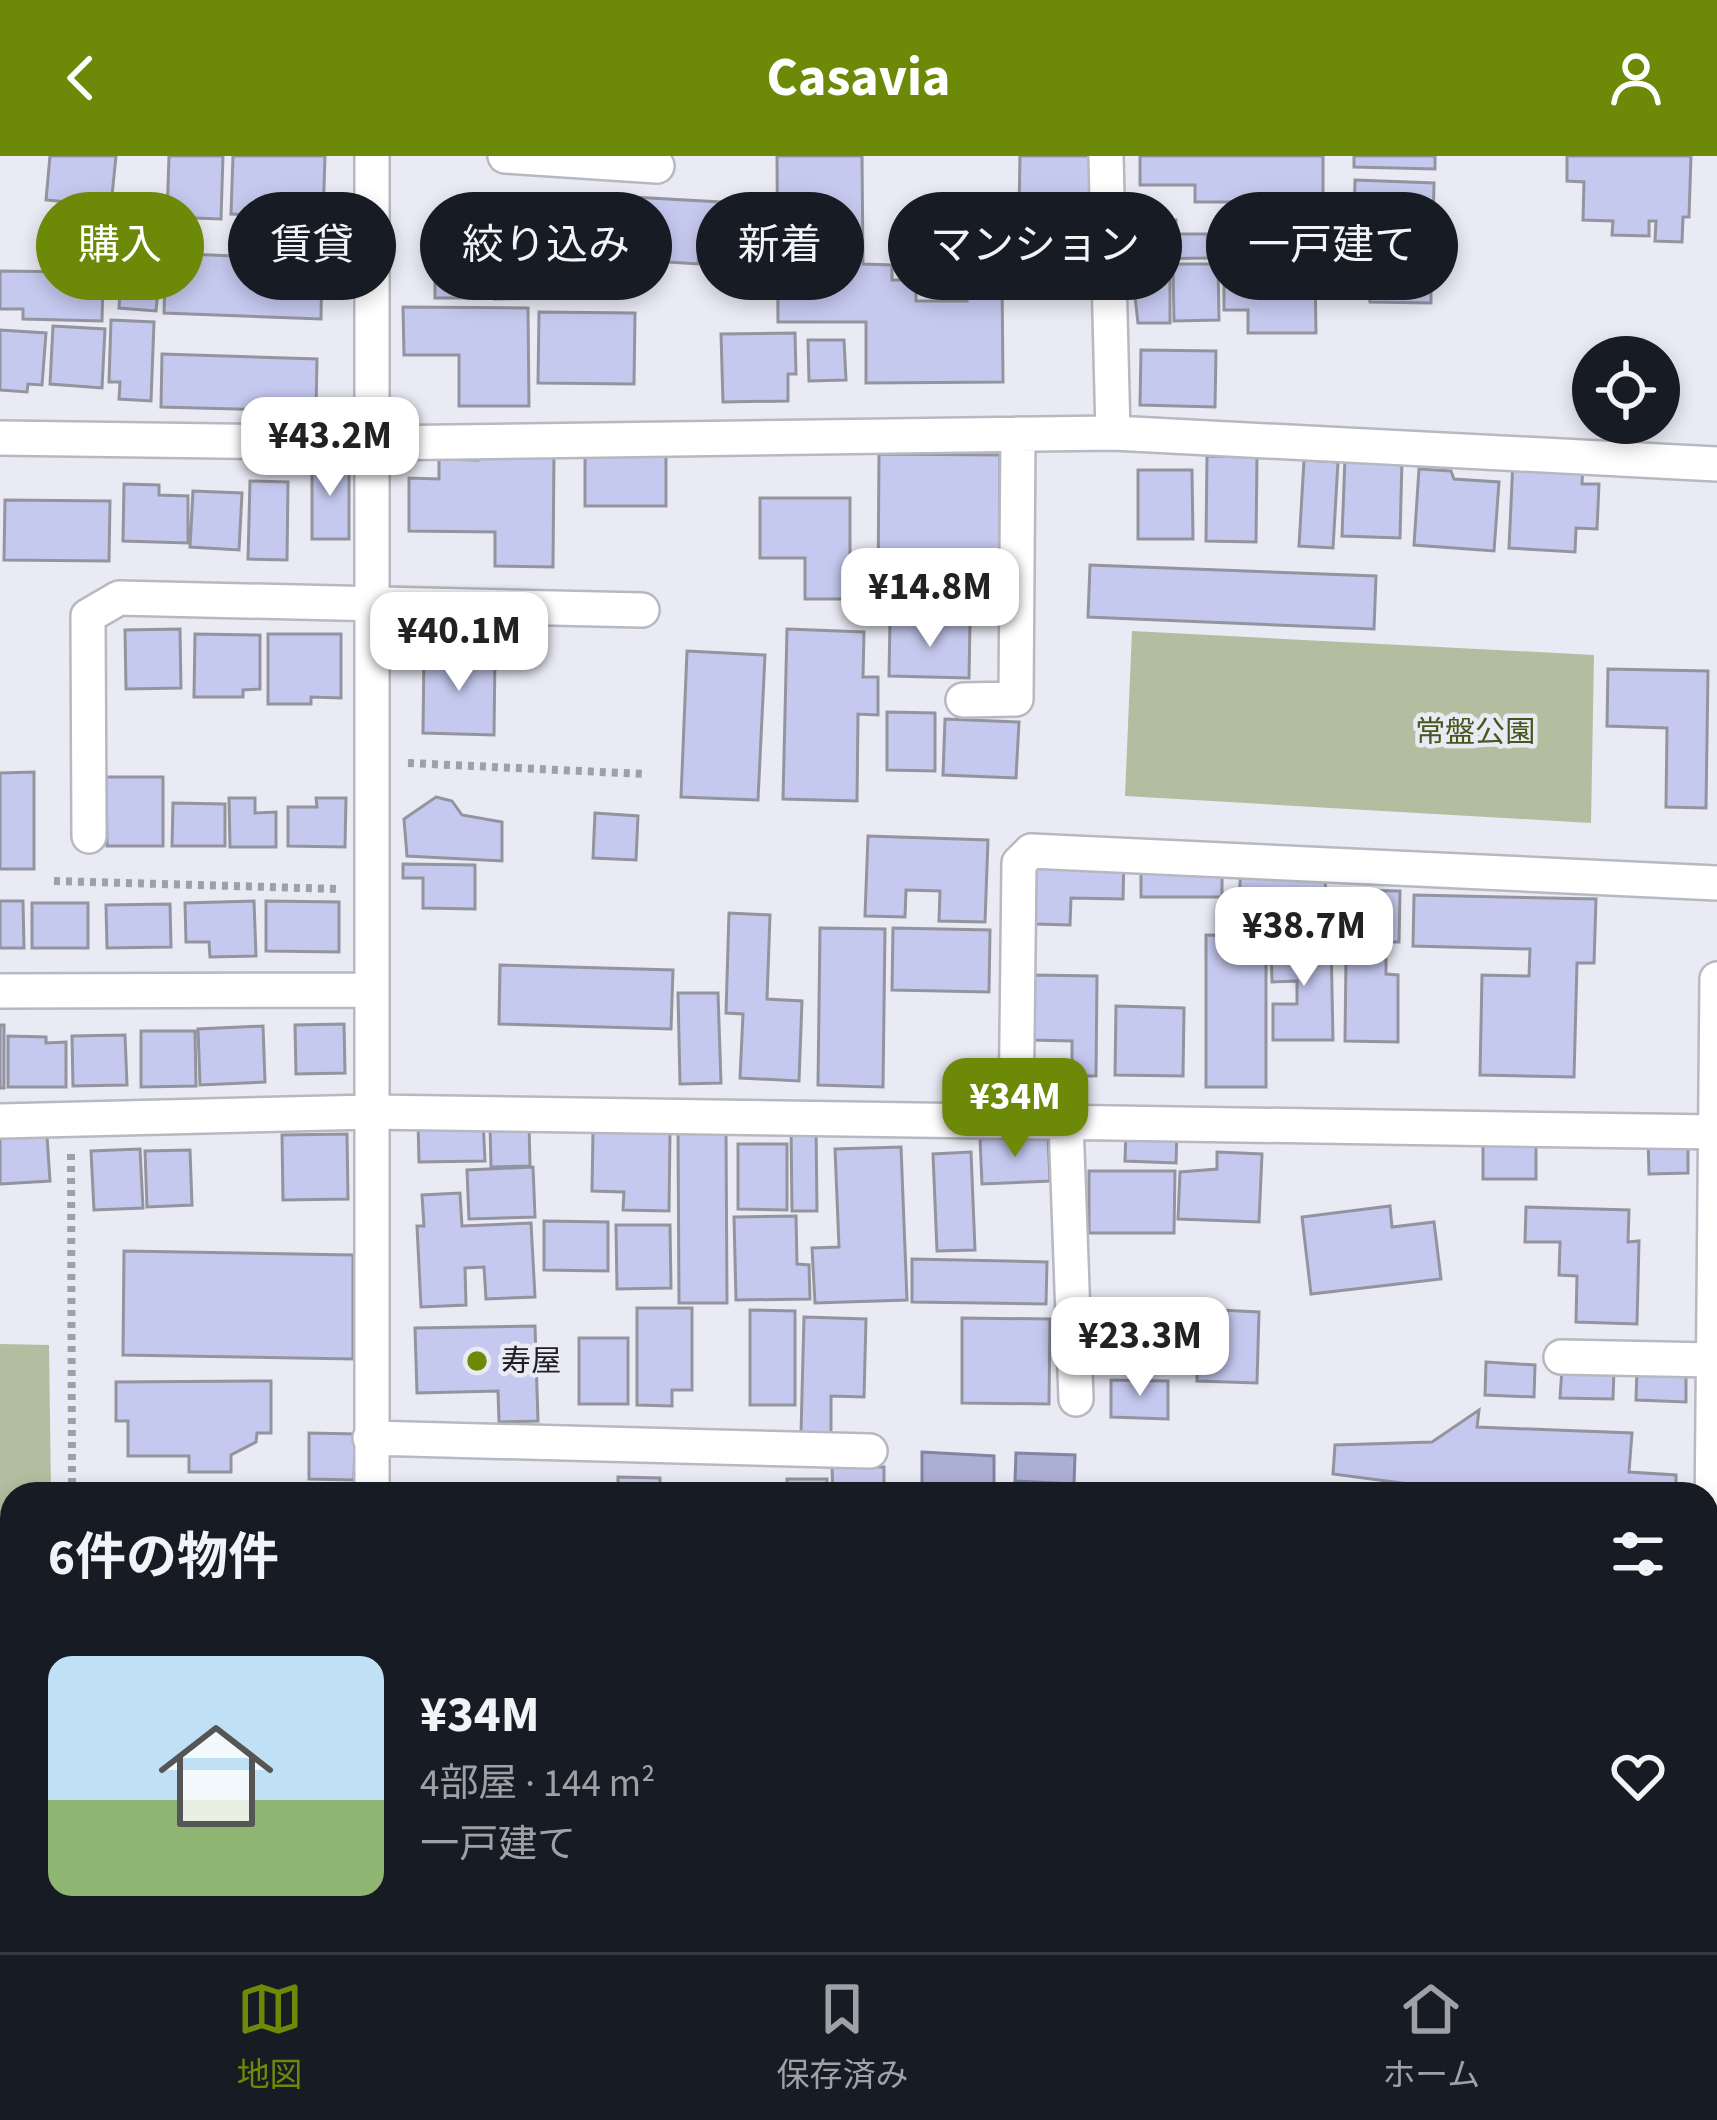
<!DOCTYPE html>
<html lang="ja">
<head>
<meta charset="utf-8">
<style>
	:root { --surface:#171b24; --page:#20242c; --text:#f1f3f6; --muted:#9ea1a6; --line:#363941; --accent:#6c8a08 }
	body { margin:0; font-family:"Source Sans 3","Noto Sans JP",sans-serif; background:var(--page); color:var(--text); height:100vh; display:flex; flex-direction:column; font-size:45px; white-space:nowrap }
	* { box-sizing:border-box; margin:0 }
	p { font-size:39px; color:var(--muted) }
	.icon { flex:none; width:66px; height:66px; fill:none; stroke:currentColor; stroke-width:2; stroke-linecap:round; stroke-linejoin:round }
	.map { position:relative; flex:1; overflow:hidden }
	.drawer { position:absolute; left:0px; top:1326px; width:1719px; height:471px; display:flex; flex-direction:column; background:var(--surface); border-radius:36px 36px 0 0; box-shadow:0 6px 18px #0003 }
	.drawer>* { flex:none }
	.banner { position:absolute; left:36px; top:36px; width:1647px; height:108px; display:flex; gap:24px }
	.controls { position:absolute; left:1572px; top:180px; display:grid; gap:24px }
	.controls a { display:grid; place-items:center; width:108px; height:108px; border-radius:50%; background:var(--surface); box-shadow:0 6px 18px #0003; font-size:60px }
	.price { position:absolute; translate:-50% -102px; padding:0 27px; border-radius:24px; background:#fff; color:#222; font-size:39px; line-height:78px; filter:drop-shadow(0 3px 6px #0008) }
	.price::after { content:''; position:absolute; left:50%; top:72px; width:36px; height:27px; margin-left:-18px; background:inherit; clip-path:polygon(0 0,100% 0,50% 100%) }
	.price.on { background:var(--accent); color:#fff }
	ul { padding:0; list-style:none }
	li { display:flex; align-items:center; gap:36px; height:300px; padding:0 48px }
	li+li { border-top:3px solid var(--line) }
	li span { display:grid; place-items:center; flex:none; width:336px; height:240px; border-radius:24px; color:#555 }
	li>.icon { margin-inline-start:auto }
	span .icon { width:144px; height:144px; fill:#fffc; stroke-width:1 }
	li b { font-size:51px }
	h2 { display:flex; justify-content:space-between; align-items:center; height:144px; padding:0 48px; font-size:51px }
	.pill { padding:0 42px; border-radius:54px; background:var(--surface); box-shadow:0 6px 18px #0003; font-size:42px; line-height:108px }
	.pill.on { background:var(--accent); color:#fff }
	header { display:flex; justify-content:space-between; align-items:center; height:156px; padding:0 48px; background:var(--accent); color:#fff; font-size:54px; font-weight:700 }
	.tab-bar { display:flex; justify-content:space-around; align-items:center; height:168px; border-top:3px solid var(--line); background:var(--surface); font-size:33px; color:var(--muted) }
	.tab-bar a { display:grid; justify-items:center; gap:6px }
	.tab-bar .on { color:var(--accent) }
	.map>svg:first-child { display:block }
	.green { fill:#b3bea0 }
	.water { fill:#acafd5; stroke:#8284a0; stroke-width:3 }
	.building { fill:#c5c9ef; stroke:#93949d; stroke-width:3 }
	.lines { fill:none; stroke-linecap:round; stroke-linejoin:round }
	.minor-casing { stroke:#b7b8c2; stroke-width:38 }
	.path { stroke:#9e9fa7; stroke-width:8; stroke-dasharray:6 6; stroke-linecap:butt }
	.minor { stroke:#fff; stroke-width:33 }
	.poi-dot { fill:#6c8a08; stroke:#e9eaf4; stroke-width:4.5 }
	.labels { text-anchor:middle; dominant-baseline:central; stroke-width:9; stroke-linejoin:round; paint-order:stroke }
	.park-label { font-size:30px; fill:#46571e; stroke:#e9eaf4 }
	.poi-label { font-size:30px; fill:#202024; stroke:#e9eaf4; text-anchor:start }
</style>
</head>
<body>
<header><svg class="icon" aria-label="back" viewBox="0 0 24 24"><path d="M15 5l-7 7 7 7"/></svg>Casavia<svg class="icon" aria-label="person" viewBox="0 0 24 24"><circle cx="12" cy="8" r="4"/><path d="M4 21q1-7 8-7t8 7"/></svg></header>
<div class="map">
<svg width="1717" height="1796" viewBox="0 0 1717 1796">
	<rect width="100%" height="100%" fill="#e9eaf4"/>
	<!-- green -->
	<path class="green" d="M1132,475l462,24 -3,168 -466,-27z
		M0,1188l49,1 2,149h-39v417h-12z"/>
	<!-- water -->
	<path class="water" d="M922,1296l72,4v38h-72z
		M1016,1297l59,2 -1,29 -59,-3z"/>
	<!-- building -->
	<path class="building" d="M50,0h66l-5,50 -65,-6z
		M169,0h54l-2,63 -54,-2z
		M233,0h92l-2,62 -92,-4z
		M777,0h85l1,108 29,1v15h24v21h51v-24h35l1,105 -137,1v-61h-88z
		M1020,0h70l-1,56 -70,-2z
		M1140,0h183v40h-50v6h-78v-17h-55z
		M1354,0h81v13l-81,-2z
		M1567,0h124l-2,61h-6l-1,25 -27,-1 1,-20h-7v15l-37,-1 1,-14 -30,-1 1,-38 -17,-1z
		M1355,24l79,3 -1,43 -79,-3z
		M579,38l141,8 -3,45h-18l-1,17 -122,-8z
		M435,62h46v80h-46z
		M561,63l1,79 -67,1 -2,-79z
		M1176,64v14h31l1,24 -77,1 -1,-38z
		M1355,92l76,1v54l-61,-1 -1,-8h-15z
		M166,97l156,7 -1,59 -157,-6z
		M1131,106l39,1v60h-32z
		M1173,108h45l1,56 -45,1z
		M0,115l84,1v11h19l-1,38 -79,-2v-10h-23z
		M1224,115h91l1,62h-68v-23h-24z
		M121,121l38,3 -3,31 -37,-3z
		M403,151l125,1 1,98h-70v-51h-55z
		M539,156l96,1 -1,71 -96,-1z
		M111,164l43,2 -3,79 -32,-2 1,-17h-11z
		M53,170l52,3 -3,59 -52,-4z
		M0,174l46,3 -4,52 -14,-1 -1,8 -27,-2z
		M795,177l1,41h-8v27l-65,1 -2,-68z
		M808,184h36l2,40 -37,1z
		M1141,194l75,1 -1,56 -75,-2z
		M162,198l155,5 -1,52 -155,-4z
		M478,293l76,1 -1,117 -58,-1v-34l-86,-1v-53l30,1v-20l39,1z
		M585,297h81v53h-81z
		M879,298l121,1v137l-122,-1z
		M1207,300l50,1 -1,85 -50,-1z
		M1345,302l57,2 -2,78 -58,-2z
		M312,303h37v80h-37z
		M1304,304l34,2 -5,86 -34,-2z
		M1513,304l70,3 -1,21h17l-2,45 -21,-1 -1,24 -66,-4z
		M1419,313l32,2 3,8 45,3 -5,69 -80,-6z
		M1138,314h54l1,69h-55z
		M250,325l38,1 -1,78 -39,-1z
		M124,328l35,1v10l29,1v47l-65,-2z
		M193,335l49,2 -3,57 -49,-3z
		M760,342h90v101h-45v-41h-45z
		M5,344l105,1 -1,60 -105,-1z
		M1090,409l286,11 -2,53 -286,-12z
		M890,465l80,2 -1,55 -80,-2z
		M180,473l1,59 -55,1 -1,-59z
		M787,473l77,3 -1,45h15v38l-20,-1 -1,87 -74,-2z
		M195,478l65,1v54l-17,1v7h-49z
		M268,478h73v64l-30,-1v7h-43z
		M687,495l78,4 -7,145 -77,-3z
		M424,496l71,2 -1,81 -71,-2z
		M1608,513l100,2 -2,137 -40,-1 1,-79 -60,-2z
		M887,556l48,1v58l-48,-1z
		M945,563l74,3 -3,56 -73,-3z
		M34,616v97h-34v-96z
		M106,621h57v69h-56z
		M436,641l16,4 10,14 40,7v39l-95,-5 -3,-37z
		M229,642h26v15l21,-1v35h-46z
		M316,642h30l-1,49 -57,-1v-39h29z
		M173,647l52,1v42h-53z
		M595,657l43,3 -2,44 -43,-2z
		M868,680l120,4 -3,82 -46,-1 1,-30 -34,-1 -1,27 -40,-1z
		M1036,699l88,3 -1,41 -52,-1 -1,27 -36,-1z
		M403,708l72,1v44l-52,-1v-30h-20z
		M1141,709h81v32h-81z
		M1241,710l84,5 1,32 -87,-3z
		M1348,734l52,1 -1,51 -52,-1z
		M1414,739l182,4 -2,64h-17l-3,114 -94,-2 2,-100 47,1 1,-27 -117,-3z
		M0,745h23l1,47h-24z
		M254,745l2,55 -46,1 -1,-15h-23l-1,-39z
		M266,745l73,1v50l-73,-1z
		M32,747h56v45h-56z
		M170,748l1,43 -64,1 -1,-43z
		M729,757l41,2 -3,84 35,2 -3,80 -59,-3 3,-64 -17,-1z
		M820,772l65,1 -2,158 -65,-2z
		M893,772l97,2 -1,62 -97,-2z
		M1206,779l60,1v151h-60z
		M1331,783l2,101h-60v-36h24v-23l-25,1 -1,-42z
		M1346,802l40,1v15l12,1v67l-53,-1z
		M500,809l173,5 -2,59 -172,-5z
		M1032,819l65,1 -1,100h-24v-35l-41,-1z
		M678,837h40l3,90 -41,1z
		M1116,850l68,2 -1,68 -68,-1z
		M344,868l1,49 -49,1 -1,-49z
		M0,869h4v63h-4z
		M263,870l2,56 -65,3 -2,-56z
		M141,875h54l1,55 -55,1z
		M125,879l2,50 -54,1 -1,-50z
		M8,880l38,1v6l20,-1v45h-58z
		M483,963l2,42 -66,1 -1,-41z
		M529,966l1,44 -39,1 -1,-44z
		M816,969l1,86h-25l-1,-85z
		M678,970h48l1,177h-48z
		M1126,974l51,2 -1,31 -51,-2z
		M593,975l77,1 -1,79 -46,-1 1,-18 -32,-1z
		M347,978l1,65 -65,1 -1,-65z
		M0,980h47l3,45 -50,3z
		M1048,980l2,45 -68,3 -2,-45z
		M1648,982h40v35l-39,1z
		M1483,983l53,1v39h-53z
		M738,988h49v66l-49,-1z
		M901,991l6,153 -92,3 -3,-55 27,-1 -4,-98z
		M140,993l3,59 -49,2 -3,-59z
		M190,994l2,55 -45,2 -2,-56z
		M971,996l4,98 -38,1 -4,-97z
		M1217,996l45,2 -3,68 -81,-3 2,-47 37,-3z
		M533,1011l2,50 -66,2 -2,-49z
		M1089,1015h86l-1,62h-85z
		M460,1037l2,33 69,-3 4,74 -49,2 -2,-32 -19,1 1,37 -45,2 -4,-81h7l-2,-31z
		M1390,1050l2,21 42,-5 7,57 -130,15 -9,-77z
		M1526,1051l103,3 -1,32 11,-1 -2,83 -61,-2 1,-46 -18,-1 1,-33h-35z
		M796,1060l1,48 12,1 1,34 -74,1 -2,-83z
		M544,1065l64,1v49l-64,-1z
		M616,1069h54l1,63 -54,1z
		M124,1095l229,4v104l-230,-4z
		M912,1103l135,3 -1,42 -134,-2z
		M637,1152h55v82h-20v16l-35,-1z
		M750,1154l45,1v94h-45z
		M1219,1154l40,2 -2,71 -60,-2 1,-41 20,1z
		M1129,1158h40v56l-77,-1v-42l38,1z
		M804,1161l62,2 -2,78 -33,-1v38l-30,-1z
		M962,1162l88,1 -1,85 -87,-1z
		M535,1170l3,95 -39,1 -1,-31 -81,2 -2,-65z
		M579,1182h49v66h-49z
		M1486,1206l49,3 -1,32 -49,-2z
		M1562,1212l52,2 -1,29 -53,-1z
		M1637,1214l49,2v30l-50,-2z
		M1111,1224l57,1v38l-57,-2z
		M271,1225v52h-14l-1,9 -25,13v17h-42v-16h-61v-35h-12v-39z
		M1479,1254l-2,17 155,6 -3,39 47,3v19h-191l-152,-20 2,-29 97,-3z
		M309,1277l46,1 -1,46 -45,-1z
		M832,1311h52v27h-51z
		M618,1321l42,1v12h28l-1,4h-69z
		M787,1323h40v15h-40z
		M558,1785h27v11h-27z
		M667,1785h47v10l-46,1z
		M726,1785h58v11h-57z
		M791,1785h75v10h-75z"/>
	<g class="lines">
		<!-- minor casing -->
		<g class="minor-casing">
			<path id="minor" d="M505,0l152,10
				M1106,0l7,277
				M0,282l373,5 740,-10 604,31
				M963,544l53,-1 2,-265
				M89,680l-1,-220 31,-18 523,12
				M0,835l371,-1
				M0,965l372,-9 1345,20
				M1016,966l3,-259 12,-12 686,32
				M1066,966l10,277
				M1561,1201l151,3
				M370,1282l500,13
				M372,1338v-1338
				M387,1785l1,11
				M1708,1796l9,-973"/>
		</g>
		<!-- path -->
		<path class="path" d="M408,607l237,11
			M54,725l286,8
			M71,998l1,340
			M0,1775h12"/>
		<!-- minor -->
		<use href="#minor" class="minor"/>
	</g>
	<!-- markers -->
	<circle class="poi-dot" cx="477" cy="1205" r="12"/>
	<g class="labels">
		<!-- park labels -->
		<g class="park-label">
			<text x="1475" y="576">常盤公園</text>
		</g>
		<!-- poi labels -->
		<g class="poi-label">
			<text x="501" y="1205">寿屋</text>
		</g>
	</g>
</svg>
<div class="controls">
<a><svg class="icon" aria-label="locate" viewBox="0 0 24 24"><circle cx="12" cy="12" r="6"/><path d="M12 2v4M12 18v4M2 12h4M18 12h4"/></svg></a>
</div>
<b class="price" style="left:330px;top:343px">¥43.2M</b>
<b class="price" style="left:930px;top:494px">¥14.8M</b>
<b class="price" style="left:459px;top:538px">¥40.1M</b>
<b class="price" style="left:1304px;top:833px">¥38.7M</b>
<b class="price on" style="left:1015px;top:1004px">¥34M</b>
<b class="price" style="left:1140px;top:1243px">¥23.3M</b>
<div class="banner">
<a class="pill on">購入</a>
<a class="pill">賃貸</a>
<a class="pill">絞り込み</a>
<a class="pill">新着</a>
<a class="pill">マンション</a>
<a class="pill">一戸建て</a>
</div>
<section class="drawer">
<h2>6件の物件<svg class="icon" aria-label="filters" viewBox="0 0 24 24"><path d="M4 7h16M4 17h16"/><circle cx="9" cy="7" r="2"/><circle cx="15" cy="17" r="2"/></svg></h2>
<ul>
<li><span style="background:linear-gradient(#bfe0f5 60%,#8fb573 0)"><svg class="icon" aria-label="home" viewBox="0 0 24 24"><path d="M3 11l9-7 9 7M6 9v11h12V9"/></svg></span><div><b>¥34M</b><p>4部屋 · 144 m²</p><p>一戸建て</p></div><svg class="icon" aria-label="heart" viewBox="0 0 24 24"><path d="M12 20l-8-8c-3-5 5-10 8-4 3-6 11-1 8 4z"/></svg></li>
</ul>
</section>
</div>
<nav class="tab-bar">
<a class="on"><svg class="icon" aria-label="map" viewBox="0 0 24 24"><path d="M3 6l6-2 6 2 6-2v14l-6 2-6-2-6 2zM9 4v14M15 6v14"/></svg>地図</a>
<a><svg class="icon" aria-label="saved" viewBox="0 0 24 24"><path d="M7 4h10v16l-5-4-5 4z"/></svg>保存済み</a>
<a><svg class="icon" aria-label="home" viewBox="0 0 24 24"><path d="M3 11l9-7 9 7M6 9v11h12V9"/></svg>ホーム</a>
</nav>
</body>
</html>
